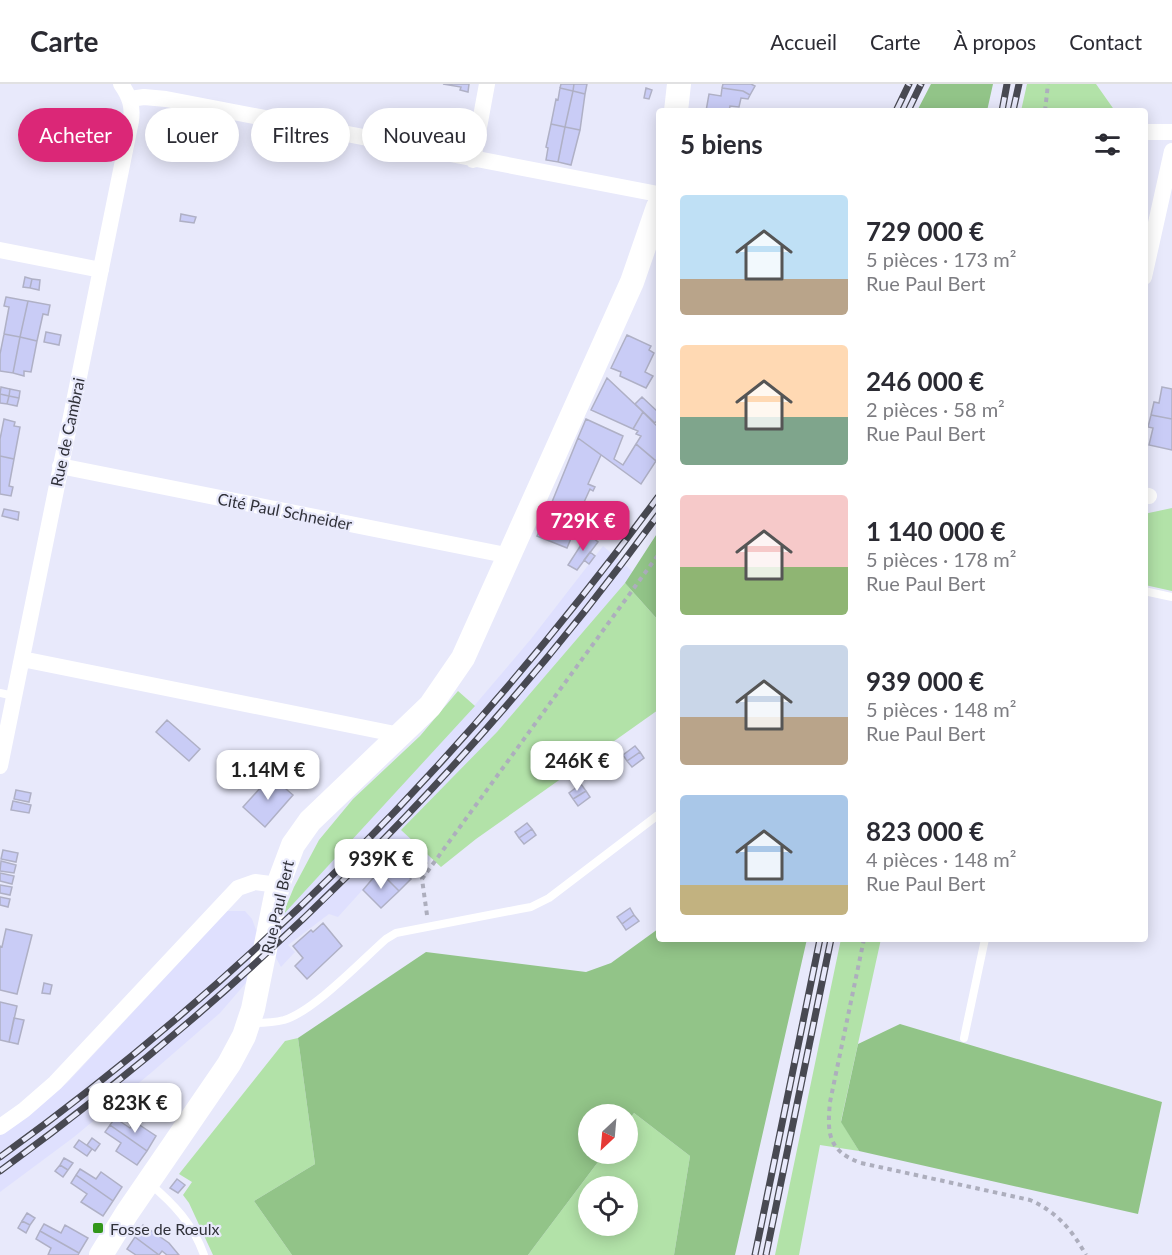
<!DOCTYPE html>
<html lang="fr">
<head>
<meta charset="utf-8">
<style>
	:root { --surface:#fff; --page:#f7f7f7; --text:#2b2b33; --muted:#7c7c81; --line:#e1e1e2; --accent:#db2777 }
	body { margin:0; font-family:Lato,sans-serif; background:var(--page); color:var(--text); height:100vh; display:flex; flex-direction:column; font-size:22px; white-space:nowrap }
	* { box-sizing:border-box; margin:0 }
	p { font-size:20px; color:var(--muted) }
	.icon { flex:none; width:33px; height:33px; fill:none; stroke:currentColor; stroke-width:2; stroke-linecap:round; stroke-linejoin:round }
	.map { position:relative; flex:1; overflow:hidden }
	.details { position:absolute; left:656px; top:24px; width:492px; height:834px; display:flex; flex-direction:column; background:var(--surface); border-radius:6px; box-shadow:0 3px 15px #0003 }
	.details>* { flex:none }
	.top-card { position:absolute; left:18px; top:24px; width:548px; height:54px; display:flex; gap:12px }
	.needle { width:39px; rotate:206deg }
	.buttons { position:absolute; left:578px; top:1020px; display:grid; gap:12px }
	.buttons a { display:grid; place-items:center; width:60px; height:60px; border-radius:50%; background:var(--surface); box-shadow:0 3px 15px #0003; font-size:30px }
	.price { position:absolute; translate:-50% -51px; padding:0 14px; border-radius:12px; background:#fff; color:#222; font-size:20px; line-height:39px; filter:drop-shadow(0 2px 3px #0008) }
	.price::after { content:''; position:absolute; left:50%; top:36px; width:18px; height:14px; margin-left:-9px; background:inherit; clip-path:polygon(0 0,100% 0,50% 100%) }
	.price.current { background:var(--accent); color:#fff }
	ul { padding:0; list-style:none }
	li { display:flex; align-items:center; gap:18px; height:150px; padding:0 24px }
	li span { display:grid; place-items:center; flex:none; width:168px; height:120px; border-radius:6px; color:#555 }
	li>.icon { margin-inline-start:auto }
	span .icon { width:72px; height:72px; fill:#fffc; stroke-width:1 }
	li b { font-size:26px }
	h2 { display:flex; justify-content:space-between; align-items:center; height:72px; padding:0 24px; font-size:26px }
	.chip { padding:0 21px; border-radius:27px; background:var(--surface); box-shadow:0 3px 15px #0003; font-size:21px; line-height:54px }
	.chip.current { background:var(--accent); color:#fff }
	header { display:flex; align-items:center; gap:36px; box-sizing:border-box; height:84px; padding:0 30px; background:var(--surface); border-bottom:2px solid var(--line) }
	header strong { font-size:28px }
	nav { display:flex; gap:33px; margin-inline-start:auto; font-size:21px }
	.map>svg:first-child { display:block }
	.built { fill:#dfe0fe }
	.green { fill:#b2e2a8; fill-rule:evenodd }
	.forest { fill:#92c488 }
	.building { fill:#c9ccf6; stroke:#afb0c5; stroke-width:1.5 }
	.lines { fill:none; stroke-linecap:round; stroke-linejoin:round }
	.path { stroke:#adaebd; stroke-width:4; stroke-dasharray:4.5 4.5; stroke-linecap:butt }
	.lane { stroke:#fff; stroke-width:8 }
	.street { stroke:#fff; stroke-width:16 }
	.secondary { stroke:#fff; stroke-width:24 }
	.rail-casing { stroke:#484952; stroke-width:7 }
	.rail { stroke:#e8e9fb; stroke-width:4.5; stroke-dasharray:14; stroke-linecap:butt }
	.poi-dot { fill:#32961a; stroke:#e8e9fb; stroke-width:2 }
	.labels { text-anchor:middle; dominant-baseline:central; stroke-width:4.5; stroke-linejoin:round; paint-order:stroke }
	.street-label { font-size:16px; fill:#303139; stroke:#e8e9fb }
	.poi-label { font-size:16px; fill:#303139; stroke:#e8e9fb; text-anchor:start }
</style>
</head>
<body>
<header>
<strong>Carte</strong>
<nav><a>Accueil</a><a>Carte</a><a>À propos</a><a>Contact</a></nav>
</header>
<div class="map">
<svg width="1172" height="1171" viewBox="0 0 1172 1171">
	<rect width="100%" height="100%" fill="#e8e9fb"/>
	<!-- built -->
	<path class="built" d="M603,462l44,38 -220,279 -23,-19 -66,73 -9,-3 -41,31 7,7 -14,15 -6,-11 -17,13 -38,44 -68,59 -78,65 -74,55v-58l40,-29 28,-23 159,-171h18l7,8 4,11 35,-30 183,-194 57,-67z"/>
	<!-- green -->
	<path class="green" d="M1027,0h69l19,27h-94z
		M1172,424v83l-27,-6 -1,-71z
		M625,499l33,37v90l-182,129 -35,28 -40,-37 96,-98z
		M458,607l17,15 -193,210 12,-29 25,-47 34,-41 67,-63z
		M841,855h40l-40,182 18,30 -39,-6 -21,110h-24z
		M298,954l17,126 -61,37 38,54h-79l-24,-52 -6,-8 9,-13 -13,-8 106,-133z
		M634,1029l56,43 -16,99h-146l76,-101h23v-32zM588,1102h39v40h-39z"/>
	<!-- forest -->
	<path class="forest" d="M931,0h62l-6,27h-70z
		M658,448v88l-33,-37z
		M658,845v10h149l-72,316h-61l16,-99 -56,-43 -7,9v-8h-39v40h16l-76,101h-236l-38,-54 61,-37 -17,-126 128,-86 160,20 25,-9z
		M900,940l262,78 -24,112 -279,-63 -18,-29 17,-78z"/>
	<!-- building -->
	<path class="building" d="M443,0h26l-1,8 -8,-2 1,-3z
		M561,0h13l-1,7 -13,-3z
		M574,0h13l-2,10 -12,-3z
		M723,0h28l4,2 -5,9 -7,-4 -21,-3z
		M560,4l13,3 -8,36 -14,-3 5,-25 2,1z
		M646,4l6,2 -3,9 -5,-1z
		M722,4l21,3 7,4 -2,4 -7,-1 -2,9 -9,-1 -1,5h-23l3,-17 12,2z
		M573,7l12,3 -5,36 -15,-3z
		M551,40l14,3 -7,35 -12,-2 2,-12 -2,-1z
		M565,43l15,3 -9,35 -13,-3z
		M181,130l15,3 -2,6 -14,-2z
		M25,193l7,2 -2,9 -7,-1z
		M32,195l8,1 -1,10 -9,-2z
		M6,213l22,4 -8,36 -16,-3 5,-27 -5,-1z
		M28,217l22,4 -2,10 -5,-1 -6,27 -17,-4z
		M46,248l15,3 -2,10 -15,-3z
		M4,250l16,3 -7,36 -13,-2v-17z
		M627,251l24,11 -2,4 5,3 -9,19 8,4 -7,12 -26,-12 1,-4 -10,-4z
		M20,253l17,4 -6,31 -7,-1v5l-11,-3z
		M607,294l36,34 -10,17 -42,-19z
		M1,303l9,2 -1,7 -9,-2z
		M1162,303l10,2v30l-21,-4 3,-13 5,1z
		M10,305l10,2 -1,7 -10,-2z
		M0,310l9,2 -2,8 -7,-1z
		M9,312l10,2 -2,8 -10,-2z
		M642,313l16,15v7l-3,4 -20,-19z
		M643,328l15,15v30l-2,4 -20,-17 5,-8 -5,-2 2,-3 -5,-2z
		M1151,331l21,4v31l-23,-5 4,-17 -5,-1z
		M4,335l11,3 -1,4 6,1 -6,32 -14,-3v-17z
		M586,335l37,17 -9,23 9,6 13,-21 20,17 -15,23 -63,-46z
		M578,354l23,17 -13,29 7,3 -2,4 -3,-2 -15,33 -23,-20z
		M0,372l14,3 -5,27 4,1 -2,9 -11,-2z
		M552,418l25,22 -10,24 -30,-12z
		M4,425l15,3 -1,8 -16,-4z
		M580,436l17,17 -2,2 -18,-15z
		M588,450l10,8 -21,28 -9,-5z
		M590,468l5,4 -6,8 -5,-4z
		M167,636l33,29 -11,12 -33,-29z
		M635,662l5,6 -13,9 -4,-6z
		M640,668l4,6 -12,9 -5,-6z
		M271,692l22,19 -28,32 -22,-20z
		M581,700l5,7 -13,8 -4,-6z
		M16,706l15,3 -2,9 -15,-3z
		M586,707l4,6 -12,9 -5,-7z
		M13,717l18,4 -2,8 -18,-3z
		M527,739l5,6 -13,9 -4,-6z
		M532,745l4,6 -12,9 -5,-6z
		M404,759l23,20 -4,5 -23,-20z
		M3,766l15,3 -2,9 -15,-3z
		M390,775l21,20 -12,12 -20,-20z
		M1,777l15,4 -2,8 -14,-2z
		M379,787l20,20 -18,17 -18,-18z
		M0,789l14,3 -2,8 -12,-3z
		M0,801l12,2 -2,8 -10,-2z
		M0,813l10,2 -2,8 -8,-2z
		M630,824l4,7 -12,9 -5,-7z
		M634,831l5,6 -13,9 -4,-6z
		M323,839l19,23 -35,33 -12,-13 8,-8 -10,-12 18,-16 2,2z
		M6,845l26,6 -15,59 -17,-4v-44l2,1z
		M44,899l8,2 -2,9 -8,-1z
		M0,918l17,4 -8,36 -9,-2z
		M14,934l10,2 -6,24 -9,-2z
		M148,1005l13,9 -6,8 -12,-9z
		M128,1014l8,5 -5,6 -8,-5z
		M115,1034l15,10 5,-6 21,14 -9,15 -37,-26z
		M110,1041l37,26 -10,14 -21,-14 5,-8 -16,-11z
		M92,1054l8,6 -5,7 -8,-6z
		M79,1056l13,9 -5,7 -13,-9z
		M64,1074l9,5 -5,7 -8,-5z
		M60,1081l8,5 -5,7 -8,-6z
		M80,1085l16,10 5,-7 21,15 -9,14 -37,-26z
		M76,1091l37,26 -10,15 -22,-14 6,-8 -16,-11z
		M177,1095l8,6 -7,8 -8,-5z
		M27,1129l8,5 -5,7 -8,-4z
		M22,1137l8,4 -4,8 -8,-5z
		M44,1140l17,9 4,-8 23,13 -9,15 -39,-22z
		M143,1141l26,18 10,12h-12l-5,-4 -3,4 -24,-18z
		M40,1147l39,22 -1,2h-30l3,-7 -15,-9z
		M135,1153l24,18h-23l-9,-6z"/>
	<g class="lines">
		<!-- path -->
		<path class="path" d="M1045,27l3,-27
			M427,831l-5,-36 236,-324
			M864,855l-34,163c-3,32 -2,49 31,61l169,37c27,12 42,30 56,55"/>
		<!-- lane -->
		<path class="lane" d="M1144,507l28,6
			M0,609l14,3
			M252,939c11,0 21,0 32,-3 30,-9 77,-59 102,-81l10,-6 124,-24 11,-2 18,-9 109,-83
			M964,954l21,-99
			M149,1099c25,21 44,41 55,72"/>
		<!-- street -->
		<path class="street" d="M130,15l14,-2 22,2 492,95
			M1144,48h28
			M473,76l14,-76
			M0,166l101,20
			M1144,193l28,-126
			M60,382l450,90
			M1144,411l5,1
			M22,575l378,76
			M0,682l131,-645c2,-15 -1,-24 -10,-37
			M0,1043l24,-17 31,-27 183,-195 17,-6 23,3"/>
		<!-- secondary -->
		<path class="secondary" d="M676,27l3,-27
			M101,1171l26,-42 102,-149 15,-28 9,-27 25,-124 15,-40 17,-24 120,-115 33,-48 169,-376 26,-75"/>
		<!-- rail casing -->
		<g class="rail-casing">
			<path id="rail" d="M896,27l13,-27
				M908,27l13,-27
				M1002,27l5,-27
				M1013,27l6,-27
				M0,1073c253,-182 473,-409 658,-660
				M0,1087c251,-182 475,-405 658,-656
				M755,1171l65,-316
				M766,1171l65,-316"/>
		</g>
		<!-- rail -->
		<use href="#rail" class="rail"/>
	</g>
	<!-- markers -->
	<rect class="poi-dot" x="92" y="1138" width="12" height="12" rx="3"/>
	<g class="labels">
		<!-- street labels -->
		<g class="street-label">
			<text transform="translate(67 348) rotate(-78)">Rue de Cambrai</text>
			<text transform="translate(285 427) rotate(11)">Cité Paul Schneider</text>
			<text transform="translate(277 823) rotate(-77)">Rue Paul Bert</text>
		</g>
		<!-- poi labels -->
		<g class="poi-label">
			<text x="110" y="1144">Fosse de Rœulx</text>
		</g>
	</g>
</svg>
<div class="buttons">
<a><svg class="needle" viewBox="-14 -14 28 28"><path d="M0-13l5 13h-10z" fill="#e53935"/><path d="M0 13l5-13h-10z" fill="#7c7c81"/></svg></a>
<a><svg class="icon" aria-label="locate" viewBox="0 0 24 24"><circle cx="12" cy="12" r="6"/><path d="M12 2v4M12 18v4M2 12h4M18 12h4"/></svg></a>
</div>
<b class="price current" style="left:583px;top:468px">729K €</b>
<b class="price" style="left:577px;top:708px">246K €</b>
<b class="price" style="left:268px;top:717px">1.14M €</b>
<b class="price" style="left:381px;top:806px">939K €</b>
<b class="price" style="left:135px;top:1050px">823K €</b>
<div class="top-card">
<a class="chip current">Acheter</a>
<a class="chip">Louer</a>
<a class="chip">Filtres</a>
<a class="chip">Nouveau</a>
</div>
<section class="details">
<h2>5 biens<svg class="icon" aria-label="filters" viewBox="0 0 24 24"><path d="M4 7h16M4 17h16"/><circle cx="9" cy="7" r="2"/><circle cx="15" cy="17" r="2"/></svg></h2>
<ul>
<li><span style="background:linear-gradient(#bfe0f5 70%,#b9a48a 0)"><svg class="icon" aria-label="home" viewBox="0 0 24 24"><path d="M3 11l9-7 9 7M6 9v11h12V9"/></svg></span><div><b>729 000 €</b><p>5 pièces · 173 m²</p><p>Rue Paul Bert</p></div></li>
<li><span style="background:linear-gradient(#ffd9b3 60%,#7fa58c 0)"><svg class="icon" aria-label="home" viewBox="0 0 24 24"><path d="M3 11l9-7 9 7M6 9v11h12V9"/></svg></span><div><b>246 000 €</b><p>2 pièces · 58 m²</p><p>Rue Paul Bert</p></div></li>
<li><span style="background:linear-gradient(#f6c9c9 60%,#8fb573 0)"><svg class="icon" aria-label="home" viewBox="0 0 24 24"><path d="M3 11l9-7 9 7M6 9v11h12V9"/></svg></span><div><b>1 140 000 €</b><p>5 pièces · 178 m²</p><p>Rue Paul Bert</p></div></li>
<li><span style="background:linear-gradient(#c9d6e8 60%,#b9a48a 0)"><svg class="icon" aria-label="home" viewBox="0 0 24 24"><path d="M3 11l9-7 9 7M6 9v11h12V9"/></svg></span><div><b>939 000 €</b><p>5 pièces · 148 m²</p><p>Rue Paul Bert</p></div></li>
<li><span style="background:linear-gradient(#a9c7e8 75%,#c2b280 0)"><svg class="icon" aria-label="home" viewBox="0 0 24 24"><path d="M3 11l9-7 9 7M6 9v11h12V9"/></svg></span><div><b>823 000 €</b><p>4 pièces · 148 m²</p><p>Rue Paul Bert</p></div></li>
</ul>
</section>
</div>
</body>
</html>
